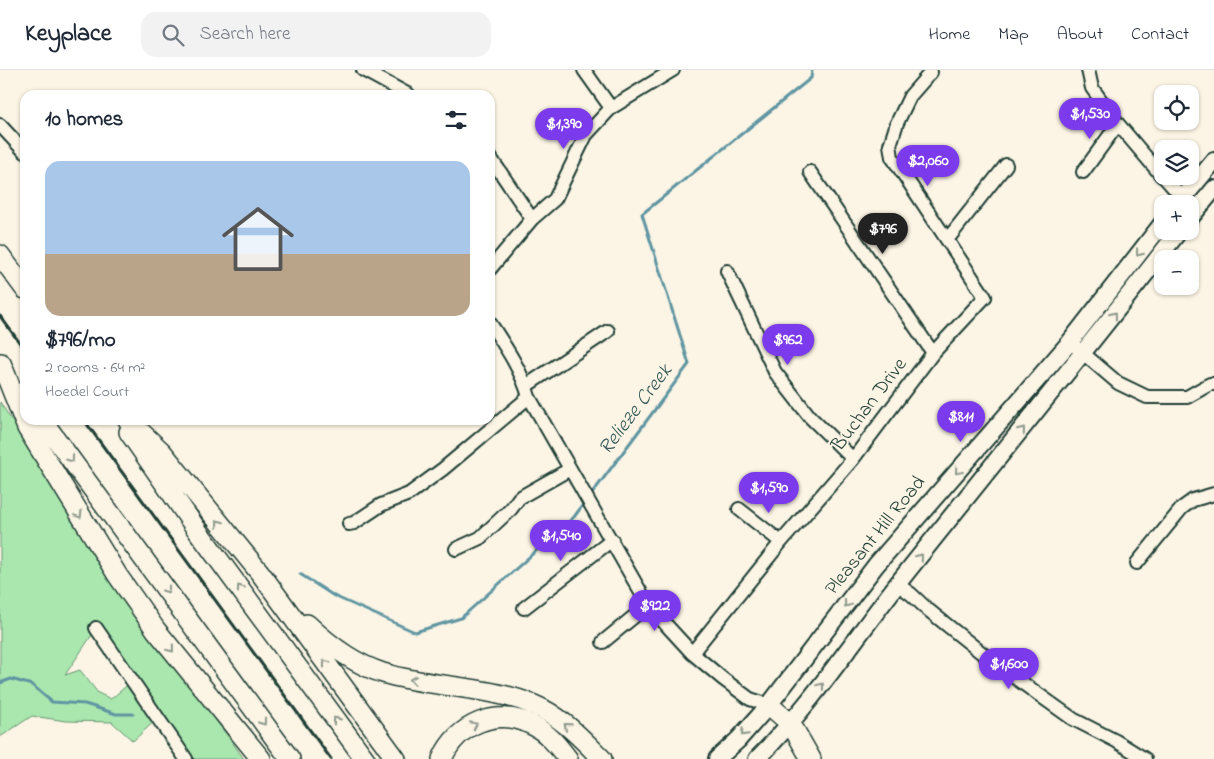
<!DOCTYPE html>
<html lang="en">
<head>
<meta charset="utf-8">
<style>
	:root { --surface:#fff; --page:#f2f2f3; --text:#1f2937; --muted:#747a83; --line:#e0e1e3; --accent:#7c3aed }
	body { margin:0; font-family:"Indie Flower",sans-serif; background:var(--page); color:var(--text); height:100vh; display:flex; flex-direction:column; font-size:19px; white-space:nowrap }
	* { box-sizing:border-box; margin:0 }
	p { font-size:16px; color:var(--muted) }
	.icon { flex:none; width:28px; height:28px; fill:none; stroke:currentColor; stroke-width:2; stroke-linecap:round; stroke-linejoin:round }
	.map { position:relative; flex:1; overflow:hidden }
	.panel { position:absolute; left:20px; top:20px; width:475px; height:335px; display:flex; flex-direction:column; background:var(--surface); border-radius:15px; box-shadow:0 1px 4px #0004 }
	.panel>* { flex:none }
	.tools { position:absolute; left:1154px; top:15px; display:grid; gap:10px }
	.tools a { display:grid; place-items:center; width:45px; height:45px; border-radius:10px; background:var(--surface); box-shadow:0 1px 4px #0004; font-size:25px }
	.price { position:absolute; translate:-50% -42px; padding:0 11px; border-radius:18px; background:var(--accent); color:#fff; font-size:16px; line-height:32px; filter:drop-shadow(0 1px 2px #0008) }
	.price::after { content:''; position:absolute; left:50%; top:30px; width:15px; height:11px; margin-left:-8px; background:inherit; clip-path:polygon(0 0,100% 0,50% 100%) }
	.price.on { background:#222; color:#fff }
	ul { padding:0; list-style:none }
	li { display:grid; align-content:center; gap:10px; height:265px; padding:0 25px }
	li span { display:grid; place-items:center; height:155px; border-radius:15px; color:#555 }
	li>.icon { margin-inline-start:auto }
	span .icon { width:90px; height:90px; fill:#fffc; stroke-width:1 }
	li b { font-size:21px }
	h2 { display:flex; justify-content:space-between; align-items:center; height:60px; padding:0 25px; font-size:21px }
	header { display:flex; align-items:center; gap:30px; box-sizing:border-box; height:70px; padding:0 25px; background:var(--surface); border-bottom:1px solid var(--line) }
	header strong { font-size:24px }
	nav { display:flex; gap:28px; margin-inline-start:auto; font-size:18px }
	.search { width:350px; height:45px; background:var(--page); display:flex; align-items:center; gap:12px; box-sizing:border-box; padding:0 18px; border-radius:15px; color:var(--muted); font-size:19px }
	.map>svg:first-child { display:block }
	.green { fill:#a9e7ae; stroke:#649271; fill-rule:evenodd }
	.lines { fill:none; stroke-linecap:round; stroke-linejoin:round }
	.stream { stroke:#6095a2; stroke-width:3 }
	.minor-casing { stroke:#1f3d34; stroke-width:16 }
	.major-casing { stroke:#1f3d34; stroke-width:20 }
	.highway-casing { stroke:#1f3d34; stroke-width:22 }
	.minor { stroke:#fcf5e5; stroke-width:12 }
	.major { stroke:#fcf5e5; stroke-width:16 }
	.highway { stroke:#fcf5e5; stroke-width:19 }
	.rail { stroke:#1f3d34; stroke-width:3 }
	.oneway { stroke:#8e998c }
	.labels { text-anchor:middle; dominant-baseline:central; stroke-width:4; stroke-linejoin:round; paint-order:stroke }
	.street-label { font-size:20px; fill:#1f3d34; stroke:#fcf5e5 }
	.water-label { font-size:21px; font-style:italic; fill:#355a59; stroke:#fcf5e5 }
</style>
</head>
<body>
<header>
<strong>Keyplace</strong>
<div class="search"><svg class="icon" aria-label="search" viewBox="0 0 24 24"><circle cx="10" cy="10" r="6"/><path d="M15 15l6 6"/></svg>Search here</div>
<nav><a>Home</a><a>Map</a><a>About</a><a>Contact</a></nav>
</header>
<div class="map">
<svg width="1214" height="689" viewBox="0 0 1214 689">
	<rect width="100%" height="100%" fill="#fcf5e5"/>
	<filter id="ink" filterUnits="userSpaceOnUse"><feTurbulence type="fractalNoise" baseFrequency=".02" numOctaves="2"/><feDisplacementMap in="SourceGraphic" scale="10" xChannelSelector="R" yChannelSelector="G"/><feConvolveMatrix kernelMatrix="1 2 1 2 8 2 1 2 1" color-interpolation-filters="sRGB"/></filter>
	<g filter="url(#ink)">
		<!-- green -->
		<path class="green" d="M0,332c43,66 79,135 124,200 37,54 83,102 120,157h-58l-28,-41 -25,23 -21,-19 -46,-1 -34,-5 -32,21zM96,559l36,52 -21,18 -13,-6 -18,-23 -15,5z"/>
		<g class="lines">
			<!-- stream -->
			<path class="stream" d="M591,425l98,-131 -47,-150 169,-136 1,-8
				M300,504l34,22 81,36 46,-14 113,-101 11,-15
				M0,613l11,-4 21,6 20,17 33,2 31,10h17"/>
			<!-- minor casing -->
			<g class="minor-casing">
				<path id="minor" d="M363,0l46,25
					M584,0l27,38
					M1088,0l4,18 26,36 44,52
					M0,55l25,27
					M490,87l42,62
					M810,102l123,181
					M1083,102l35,-48
					M1163,106l25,28
					M947,170l59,-75
					M490,199l42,-50 23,-20 31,-64 25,-27 62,-38
					M727,201l48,101 35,45 43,42
					M490,253c15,23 32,48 39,74l119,208 44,48 31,26 27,20 19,6
					M1077,278l41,35 29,14h40l23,-13h4
					M526,316l82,-55
					M739,439l42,33
					M349,454l5,-1 27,-18 28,-11 34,-25 86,-72
					M456,479l24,-11 31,-29 8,-11 51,-29
					M1137,493l45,-55 11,-8 21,-6
					M897,514l14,10 16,15 66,53 80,57 43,22 29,18
					M524,538l88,-68
					M96,558l90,131
					M603,572l45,-37
					M692,583l89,-111 72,-83 80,-106 52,-56 -93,-140 -2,-12 7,-22 13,-27 21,-24"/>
			</g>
			<!-- major casing -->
			<g class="major-casing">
				<path id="major" d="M1178,134l36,-43
					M1190,148l24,-29
					M717,689l21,-19 31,-35 107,-140 194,-223 92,-118
					M757,689c54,-54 95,-117 142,-177 93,-117 188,-233 280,-351"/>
			</g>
			<!-- highway casing -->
			<g class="highway-casing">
				<path id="highway" d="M0,185l25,34
					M1,293l26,65 91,148 38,54 105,129
					M42,350l248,339
					M128,350l34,32 99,122 135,185
					M129,362l68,98 168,229
					M307,554c21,20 47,40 76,49 49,15 103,12 151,32 27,11 48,34 68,54
					M769,635l22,19 20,35
					M442,689c15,-35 55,-52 90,-34 15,7 26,21 36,34"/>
			</g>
			<!-- minor -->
			<use href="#minor" class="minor"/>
			<!-- major -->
			<use href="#major" class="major"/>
			<!-- highway -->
			<use href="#highway" class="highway"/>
			<!-- rail -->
			<path class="rail" d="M0,246l25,34
				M84,350l247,339"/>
		</g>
		<!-- one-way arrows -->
		<defs><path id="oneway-chevron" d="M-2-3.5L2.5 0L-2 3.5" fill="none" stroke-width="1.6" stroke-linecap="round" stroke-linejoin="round" transform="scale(1.25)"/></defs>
		<g class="oneway">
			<use href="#oneway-chevron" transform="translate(1139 183) rotate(128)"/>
			<use href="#oneway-chevron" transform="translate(1114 245) rotate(-52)"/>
			<use href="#oneway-chevron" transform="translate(1022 360) rotate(-51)"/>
			<use href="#oneway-chevron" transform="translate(71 389) rotate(54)"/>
			<use href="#oneway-chevron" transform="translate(958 401) rotate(131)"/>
			<use href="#oneway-chevron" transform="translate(79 445) rotate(59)"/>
			<use href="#oneway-chevron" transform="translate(219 453) rotate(-129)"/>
			<use href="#oneway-chevron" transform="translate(920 487) rotate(-51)"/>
			<use href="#oneway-chevron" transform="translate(240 518) rotate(-126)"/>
			<use href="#oneway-chevron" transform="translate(167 520) rotate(54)"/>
			<use href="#oneway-chevron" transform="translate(847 534) rotate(127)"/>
			<use href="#oneway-chevron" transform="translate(171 579) rotate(51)"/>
			<use href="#oneway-chevron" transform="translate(326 593) rotate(-126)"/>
			<use href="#oneway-chevron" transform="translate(413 610) rotate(-170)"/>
			<use href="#oneway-chevron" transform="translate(821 616) rotate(-53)"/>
			<use href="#oneway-chevron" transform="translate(336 650) rotate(-126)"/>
			<use href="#oneway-chevron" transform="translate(263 652) rotate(54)"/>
			<use href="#oneway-chevron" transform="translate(474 655) rotate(-26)"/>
			<use href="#oneway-chevron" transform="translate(567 656) rotate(-141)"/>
			<use href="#oneway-chevron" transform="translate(744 663) rotate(133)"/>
		</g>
	</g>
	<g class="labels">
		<!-- street labels -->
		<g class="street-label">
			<text transform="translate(870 335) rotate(-53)">Buchan Drive</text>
			<text transform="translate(876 466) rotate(-51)">Pleasant Hill Road</text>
		</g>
		<!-- water labels -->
		<g class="water-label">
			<text transform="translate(636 340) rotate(-53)">Relieze Creek</text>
		</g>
	</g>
</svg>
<div class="tools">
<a><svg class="icon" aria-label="locate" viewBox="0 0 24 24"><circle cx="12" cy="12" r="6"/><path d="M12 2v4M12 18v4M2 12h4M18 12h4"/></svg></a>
<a><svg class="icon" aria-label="layers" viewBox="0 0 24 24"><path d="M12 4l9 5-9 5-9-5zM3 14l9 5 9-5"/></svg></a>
<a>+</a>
<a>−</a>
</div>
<b class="price" style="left:1090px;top:70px">$1,530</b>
<b class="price" style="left:564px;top:80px">$1,390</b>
<b class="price" style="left:928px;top:117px">$2,060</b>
<b class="price on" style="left:883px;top:185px">$796</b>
<b class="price" style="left:788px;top:296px">$962</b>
<b class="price" style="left:961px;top:373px">$811</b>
<b class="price" style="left:769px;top:444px">$1,590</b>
<b class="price" style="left:561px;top:492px">$1,540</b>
<b class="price" style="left:655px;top:562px">$922</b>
<b class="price" style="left:1009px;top:620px">$1,600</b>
<section class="panel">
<h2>10 homes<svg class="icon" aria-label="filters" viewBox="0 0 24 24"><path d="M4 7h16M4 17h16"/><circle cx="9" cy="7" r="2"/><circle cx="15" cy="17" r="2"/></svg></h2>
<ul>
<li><span style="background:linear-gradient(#a9c7e8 60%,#b9a48a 0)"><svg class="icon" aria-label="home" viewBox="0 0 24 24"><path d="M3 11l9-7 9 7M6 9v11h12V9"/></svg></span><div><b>$796/mo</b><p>2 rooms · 64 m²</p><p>Hoedel Court</p></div></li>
</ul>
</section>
</div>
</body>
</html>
